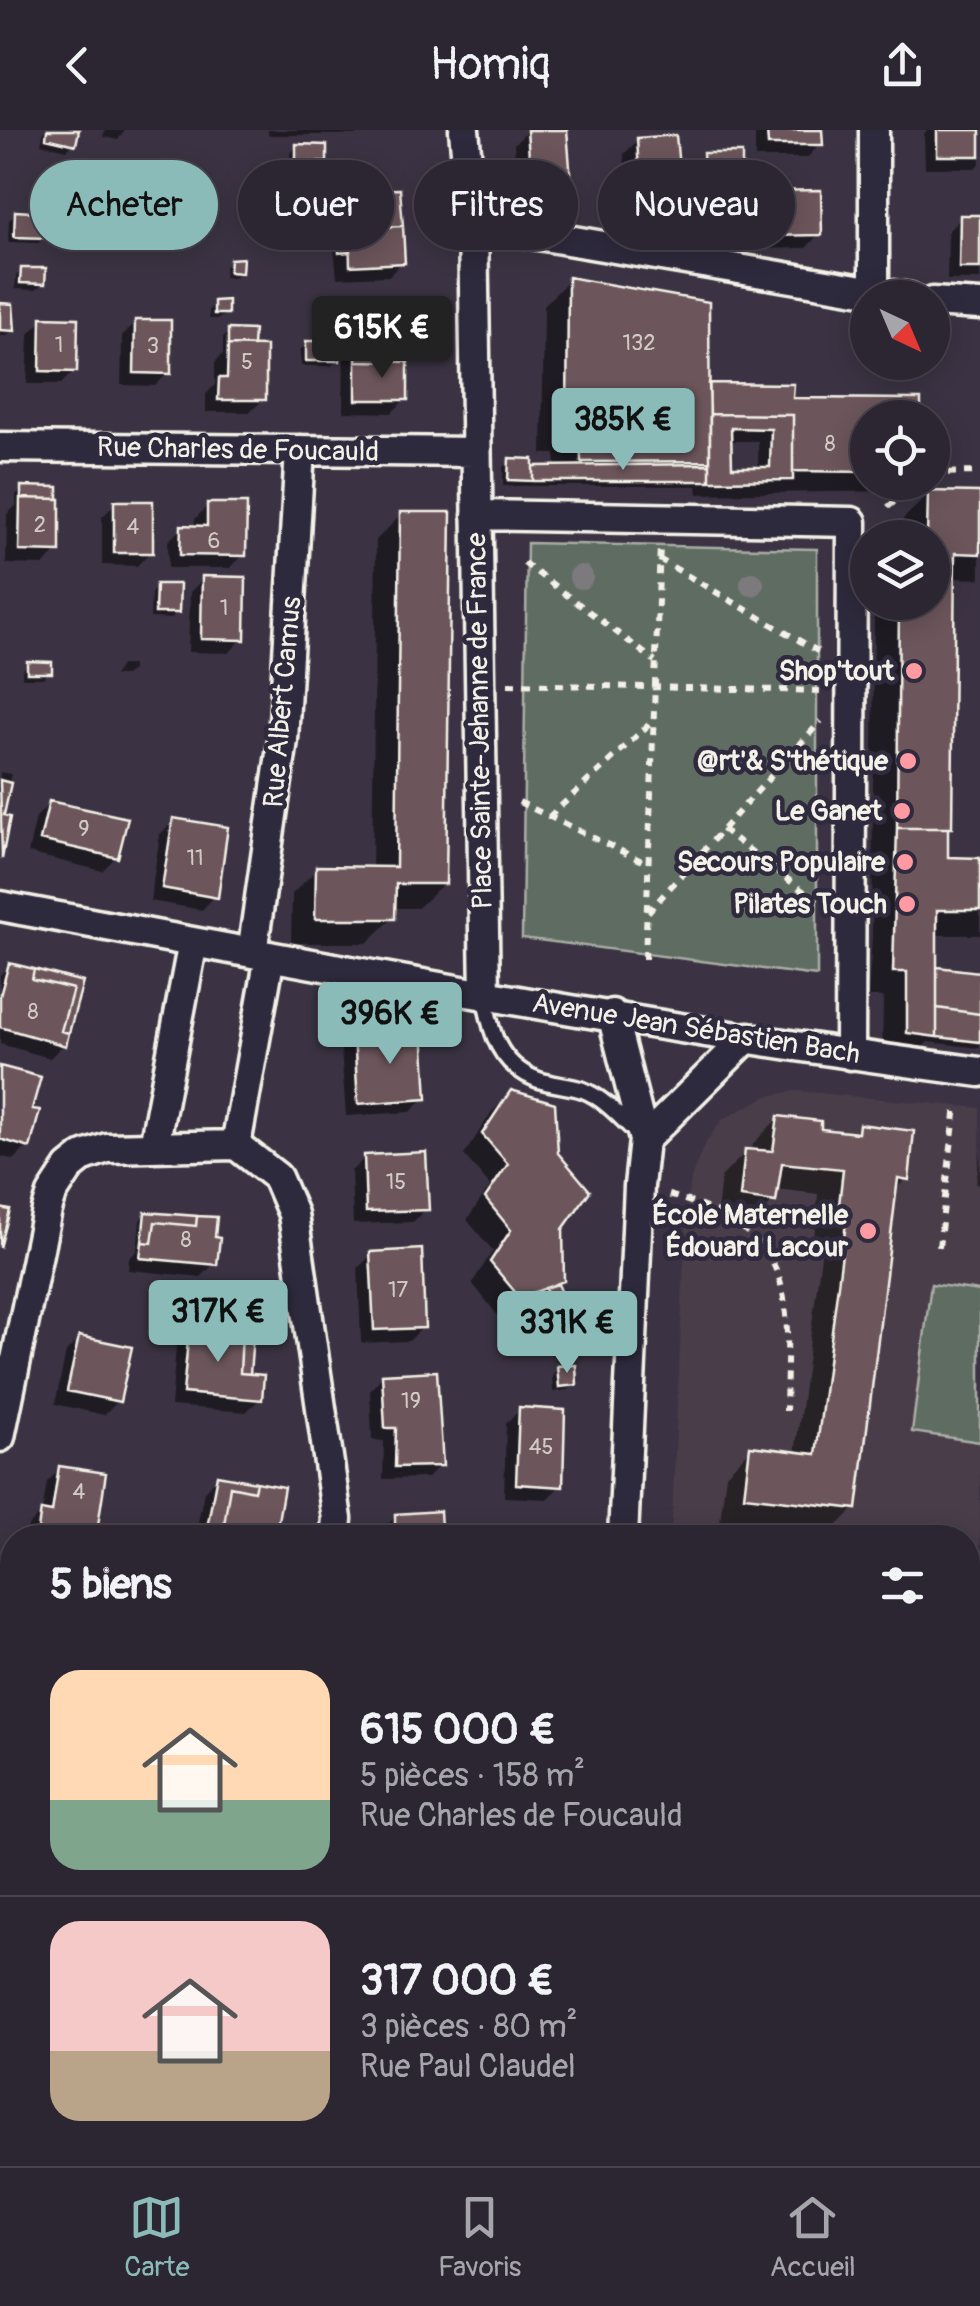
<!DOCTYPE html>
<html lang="fr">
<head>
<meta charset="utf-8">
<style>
	:root { --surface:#2c2632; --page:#38323e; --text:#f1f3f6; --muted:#a6a5ac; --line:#48434d; --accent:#8bbbb9 }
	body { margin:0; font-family:Pangolin,sans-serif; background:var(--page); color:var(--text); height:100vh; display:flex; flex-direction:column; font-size:38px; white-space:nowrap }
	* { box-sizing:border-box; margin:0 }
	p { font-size:32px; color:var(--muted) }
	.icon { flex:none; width:55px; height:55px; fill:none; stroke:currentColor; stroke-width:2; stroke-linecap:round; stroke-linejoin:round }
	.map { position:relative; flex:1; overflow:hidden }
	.panel { position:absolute; left:0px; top:1395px; width:980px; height:642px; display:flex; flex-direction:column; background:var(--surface); border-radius:40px 40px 0 0; box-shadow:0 5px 25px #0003,0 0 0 2px var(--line) }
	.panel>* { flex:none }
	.banner { position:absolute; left:30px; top:30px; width:920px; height:90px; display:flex; gap:20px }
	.needle { width:65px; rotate:136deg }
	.buttons { position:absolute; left:850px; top:150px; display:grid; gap:20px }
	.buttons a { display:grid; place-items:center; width:100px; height:100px; border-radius:50%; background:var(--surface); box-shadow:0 5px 25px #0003,0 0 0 2px var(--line); font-size:50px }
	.price { position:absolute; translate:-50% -85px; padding:0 22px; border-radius:10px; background:var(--accent); color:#111; font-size:32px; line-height:65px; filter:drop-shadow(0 2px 5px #0008) }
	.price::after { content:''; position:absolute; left:50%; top:60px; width:30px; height:22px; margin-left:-15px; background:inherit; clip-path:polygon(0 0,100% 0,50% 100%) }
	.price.selected { background:#222; color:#fff }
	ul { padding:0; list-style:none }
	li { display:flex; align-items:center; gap:30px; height:250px; padding:0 50px }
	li+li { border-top:2px solid var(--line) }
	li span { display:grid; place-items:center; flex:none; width:280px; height:200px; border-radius:30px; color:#555 }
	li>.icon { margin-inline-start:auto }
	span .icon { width:120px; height:120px; fill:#fffc; stroke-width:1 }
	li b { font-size:42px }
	h2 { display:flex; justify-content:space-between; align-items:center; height:120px; padding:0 50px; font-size:42px }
	.chip { padding:0 35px; border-radius:45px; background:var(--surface); box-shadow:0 5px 25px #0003,0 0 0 2px var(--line); font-size:35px; line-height:90px }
	.chip.selected { background:var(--accent); color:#111 }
	header { display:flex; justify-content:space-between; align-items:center; height:130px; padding:0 50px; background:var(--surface); font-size:45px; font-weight:600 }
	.tabs { display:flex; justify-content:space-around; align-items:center; height:140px; border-top:2px solid var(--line); background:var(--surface); font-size:28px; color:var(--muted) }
	.tabs a { display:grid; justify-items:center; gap:5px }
	.tabs .selected { color:var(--accent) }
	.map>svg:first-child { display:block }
	.built { fill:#4a3e4a }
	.green { fill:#5e6c62; stroke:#a9aea5; stroke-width:2.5 }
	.shadow { fill:#0007; fill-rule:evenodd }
	.building { fill:#6c575b; stroke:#f4f1e8; stroke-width:2.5; fill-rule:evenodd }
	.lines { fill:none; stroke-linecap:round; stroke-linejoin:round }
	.service-casing { stroke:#f4f1e8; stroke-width:21 }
	.minor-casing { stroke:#f4f1e8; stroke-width:35 }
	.path { stroke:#f4f1e8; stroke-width:6; stroke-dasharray:8 8; stroke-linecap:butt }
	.service { stroke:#2f2a3d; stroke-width:14 }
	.minor { stroke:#2f2a3d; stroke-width:28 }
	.tree { fill:#7b7a7d }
	.poi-dot { fill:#ff9aa2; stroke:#2f2a3d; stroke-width:4 }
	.labels { text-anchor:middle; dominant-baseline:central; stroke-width:9; stroke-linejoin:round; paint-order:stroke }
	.number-label { font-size:22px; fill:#d2cac5 }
	.street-label { font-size:28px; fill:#f4f1e8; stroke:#2f2a3d }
	.poi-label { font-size:28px; font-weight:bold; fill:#f4f1e8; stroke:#2f2a3d; text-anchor:end }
</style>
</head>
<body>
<header><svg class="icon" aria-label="back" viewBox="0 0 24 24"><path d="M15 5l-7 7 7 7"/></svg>Homiq<svg class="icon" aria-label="share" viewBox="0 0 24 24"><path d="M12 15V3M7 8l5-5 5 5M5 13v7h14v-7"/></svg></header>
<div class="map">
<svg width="980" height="2036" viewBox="0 0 980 2036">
	<rect width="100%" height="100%" fill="#3b3343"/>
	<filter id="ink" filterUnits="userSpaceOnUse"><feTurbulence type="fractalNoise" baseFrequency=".01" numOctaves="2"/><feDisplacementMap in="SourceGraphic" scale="20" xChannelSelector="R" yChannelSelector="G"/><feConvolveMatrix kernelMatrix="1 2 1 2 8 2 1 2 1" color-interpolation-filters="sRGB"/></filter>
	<g filter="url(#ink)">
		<!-- built -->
		<path class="built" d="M796,961l184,17v754l-12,-1v-323h-297l16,-338 5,-24 11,-29 19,-27 45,-24z"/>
		<!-- green -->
		<path class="green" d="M527,413l290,6v427l-295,-38z
			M931,1154l49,7v151l-68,-10z
			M968,1453l11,28 -11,102z"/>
		<!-- shadow -->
		<path class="shadow" d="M44,0h33l-4,14 -6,6 -26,-6z
			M105,0h20l-7,10 -15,-3z
			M268,0h93l-5,5h-88z
			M564,0l4,49 -13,13 -37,3 -4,-51 14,-13z
			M755,0h65v14l-13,14h-52z
			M928,0h52v33l-5,5h-50l-1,-34z
			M638,10l40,49 -13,13 -37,3 -4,-51z
			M297,17l27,14 -6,6h-8v12l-6,6 -32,1v-13l6,-7h13l-1,-13z
			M704,26l36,17 -7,6 -34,1 -1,-18z
			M348,62l54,70 -13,14 -52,2 -4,-41 3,-3 -1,-28z
			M766,63l53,41 -13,14 -53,1 -1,-42z
			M16,84l28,23 -6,6 -30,-1 1,-22z
			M961,88h19v62h-33l1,-49z
			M231,131l9,10 -6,7 -10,-1 1,-10z
			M22,140l21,13 -7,7 -21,-1 1,-13z
			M569,150l138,106 161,32v64h39l-9,9 -200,3 -1,-8h-194v-19l7,-6 21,8 25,-1 -1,-14h-13l2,-149zM729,311h29v29l-29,-1z
			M215,173l11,10 -7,6h-10v-9z
			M0,175l13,25 -6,6h-7z
			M343,179l64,1 -2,89 -13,14 -49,-1 1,-74 11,-11h-18v-11z
			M42,190l32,51 -13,13h-34l2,-50z
			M136,192l32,51 -13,13 -34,-1 1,-49z
			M229,202l22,13 13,54 -14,13h-44v-18l9,-9v-23l8,-8v-16z
			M307,214l30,16 -6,6h-30l-1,-16z
			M22,359h34l1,62 -13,14 -38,-1 1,-50 9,-8v-11z
			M929,364l51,1v84l-28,-1 -2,249 -5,5 1,28h34v75h-46v38l46,2v73l-52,-6 -19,19 -27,-3 1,-61h-15l4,-60 2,-335h58v-64h-29v-19z
			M115,374l35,48 -13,14 -35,-1v-48z
			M208,375l36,50 -14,13h-62v-27l14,-13h12l1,-9z
			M401,385l43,368 -26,25h-25v10l-26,25h-76l1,-49 25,-25h55l4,-329z
			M203,449l39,60 -13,14 -41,-1 2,-60z
			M157,457l20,25 -6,7 -21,-1 1,-25z
			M28,534l21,8 -6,6h-21v-8z
			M121,535h11v5l-7,6h-11z
			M0,642l11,2 -10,42 7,2 -8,38z
			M49,674l67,53 -14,14 -74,-18 8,-36z
			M174,691l41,75 -13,14 -52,-9 10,-67z
			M10,835l54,79 -14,14 -50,-14v-69z
			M355,906l69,62 -13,14 -65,4 -5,-66z
			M0,939l29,42 -1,35 -14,14 -14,-4z
			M512,962l49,137 1,51 -6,6v19l-8,5 -5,-10 -44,17 -27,-34 21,-32 -26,-31 23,-34 -26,-31 27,-42z
			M778,988l40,13 34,4 8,-8 46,52 -12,12 -39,317 -26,26 -109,-13 6,-47 25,-25 44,5 28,-214 -9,-1 4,-45 -42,-5 -2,12 -26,25 -32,-4 5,-45 25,-25h6l1,-8z
			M980,1020v34h-4z
			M365,1028l61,51 -13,13 -60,2 -2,-53z
			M146,1084l69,49 -14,14 -73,-7 1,-12 8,-7 3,-31z
			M372,1124l51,73 -14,14 -48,2 -3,-75z
			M191,1191l57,56 12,22 -14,13 -75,-6 6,-72z
			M80,1208l38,63 -14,14 -49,-11 11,-52z
			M558,1239l16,15 -6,6 -15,2 -1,-17z
			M383,1246l57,89 -13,13 -44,1 1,-38 -12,-1 -2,-50z
			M520,1280l40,76 -13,13 -43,-2 2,-74z
			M60,1339l34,69h-67l1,-12 14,-14 5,-30z
			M218,1347l54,61h-77l9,-47z
			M396,1386l43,10 -7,6v6h-58z
			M12,1655v37l-6,-1z
			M1,1788l11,2v64l-12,-3z
			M968,1849l1,6 11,1v48l-12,-1z
			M670,2025h55l-2,11h-60z"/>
		<!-- building -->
		<path class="building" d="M47,0h32l-3,15 -30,-7z
			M527,0h40l4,50 -40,3z
			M767,0h55l1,15h-55z
			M937,0h43v26h-43z
			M676,5l5,55 -41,2 -3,-54z
			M296,14l31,1v17l-31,1z
			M703,23h39v21h-38z
			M312,32l1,18 -36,1v-17z
			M400,59l3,37 -54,2 -2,-38z
			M821,60l1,45 -56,1 -1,-45z
			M15,81l32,2 -1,25 -32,-1z
			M960,85h20v53h-21z
			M403,96l2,37 -55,3 -1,-38z
			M349,98l1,24 -11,1 -1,-24z
			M243,128l-1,15 -13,-1 1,-13z
			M21,138h25l-1,16 -25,-1z
			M568,147l141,25 1,159 -129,1 -1,-33h-13z
			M228,170v14h-14v-13z
			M0,173l13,1 2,27 -15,-1z
			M342,177l67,1v14l-67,-1z
			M41,187l37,1 -1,54 -37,-1z
			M135,190h36v54l-37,-1z
			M357,192h52l-1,40 -52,-1z
			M228,199l26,1 -1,16 -25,-1z
			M306,211h34v20h-34z
			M228,215l38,1v54h-48l1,-22h8z
			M356,231l52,1v38h-52z
			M709,253l85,1 -1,14 128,1v19h-53v54l-75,-1v-56l-83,-1z
			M710,284l83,1v65l-83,1zM731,298l40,1 -1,38h-38z
			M509,328l24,1v22l-25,-1z
			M710,334v17h-177v-15z
			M21,356l37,1v12l-37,-1z
			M928,361l52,1v62l-25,-1 -3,275h-55l2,-226h33v-64h-5z
			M20,368l40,1v53l-41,-1z
			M114,371h39v52h-39z
			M207,373h40l-1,53 -66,-1 1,-30 26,1z
			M400,382h51l-5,372h-50l-1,35h-80l1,-53 80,1z
			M202,446l44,1 -1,63 -44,-1z
			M156,454h24l-1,29h-24z
			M27,531l25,1v11h-25z
			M0,650l11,3 -7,32 6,2 -8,42z
			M49,671l79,17 -10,40 -78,-18z
			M173,688l55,9 -10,71 -56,-10z
			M897,698h51v29l32,1v52h-43v127l-30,-4v-61h-14z
			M9,833l25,6 -2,10 41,10 -12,42 8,2 -3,13 -66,-19v-31z
			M937,837l43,5v42l-43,-6z
			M34,839l49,13 -14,51 -8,-2 12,-42 -41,-10z
			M937,878l43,6v28l-43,-5z
			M423,899l4,70 -69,5 -4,-70z
			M0,936l41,11 -9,32 8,1 -10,38 -30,-9z
			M511,960l44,13 3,50 32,38 -27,38 1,52 -44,17 -30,-36 21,-32 -26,-32 23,-34 -26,-30z
			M778,986l43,5v8l37,4 1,-9 55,7 -5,49 -11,-2 -41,331 -113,-13 6,-50 66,8 31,-239 -9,-1 5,-45 -61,-6 -6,39 -36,-5 5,-48 28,2z
			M426,1022l3,58 -63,2 -2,-57z
			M0,1078l10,2 -10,38z
			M145,1082l52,4 -1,10 -41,-4 -3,21 -10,-1z
			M197,1086l20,1 -2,20 5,1 -3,27 -77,-7 2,-16 10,1 3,-21 41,4z
			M422,1119l3,79 -51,2 -4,-78z
			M558,1154l7,16 -10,6 -10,-18z
			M190,1188l20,2v11l32,3 -2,39 24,2 -2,25 -79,-7z
			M210,1190l44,3 -4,51 -10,-1 2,-39 -32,-3z
			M79,1206l53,11 -12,55 -53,-11z
			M576,1235l1,20 -18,2 -2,-21z
			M437,1241l6,95 -48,1 1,-39h-11l-3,-54z
			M519,1277l46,3 -2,77 -47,-3z
			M59,1336l47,7 -10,65 -59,-3 4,-25 11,2z
			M217,1345l39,7 -2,9 -24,-5 -8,52h-17z
			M256,1352l28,5 -9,51h-53l8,-52 24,5z
			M440,1381l1,16 -7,1 1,10h-55v-10l15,-1v-13z
			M0,1630l10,2 -6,37 -4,-1z
			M0,1785l12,2v52l-12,-3z
			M972,1853h8v37l-12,-1z
			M0,1957l12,4v31l-5,18 -7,-2z
			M675,2025h52l-2,11h-52z"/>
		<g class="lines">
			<!-- service casing -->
			<g class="service-casing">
				<path id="service" d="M485,866c5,36 14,68 51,83 15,6 32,6 47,11 21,8 39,29 56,45"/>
			</g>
			<!-- minor casing -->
			<g class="minor-casing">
				<path id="minor" d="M464,0l9,94 12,772
					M874,0v161
					M473,94l437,74
					M932,172l48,3
					M0,317l476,5
					M477,385l375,7 -2,533
					M0,776c325,61 652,123 980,166
					M252,823l31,-213 17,-290
					M612,884l32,126 -5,46 -16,352
					M644,1010l104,-103
					M236,1015l34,-189
					M154,1016l39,-204
					M0,1307l47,-227 5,-16 17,-26 15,-12 23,-8 129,-3 41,32 16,37 44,305 -2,19
					M0,1575l12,3
					M968,1767l12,1
					M0,1898h12
					M108,2025l3,11
					M162,2036l3,-11
					M599,2036v-11
					M892,2036l2,-10 86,9"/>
			</g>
			<!-- path -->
			<path class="path" d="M932,343l48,-1
				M888,377l31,-25
				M659,429l162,94
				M524,433l131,98
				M508,554l317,7
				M519,672l129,62
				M549,687l105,-97
				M722,699l98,75
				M648,782l173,-191
				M645,829l15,-414
				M669,1065c131,39 119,98 117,216
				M939,1117l17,-141"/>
			<!-- service -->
			<use href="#service" class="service"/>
			<!-- minor -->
			<use href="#minor" class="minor"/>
		</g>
		<!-- trees -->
		<g class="tree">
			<circle cx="581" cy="447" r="12"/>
			<circle cx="752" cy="454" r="12"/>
		</g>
	</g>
	<!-- markers -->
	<g class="poi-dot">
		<circle cx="914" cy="541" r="10"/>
		<circle cx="908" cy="631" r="10"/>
		<circle cx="902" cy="681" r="10"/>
		<circle cx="905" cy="732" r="10"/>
		<circle cx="907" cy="774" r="10"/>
		<circle cx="868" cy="1101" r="10"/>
	</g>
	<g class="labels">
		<!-- number labels -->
		<g class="number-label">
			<text x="639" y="213">132</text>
			<text x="59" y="215">1</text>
			<text x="153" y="216">3</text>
			<text x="247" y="232">5</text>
			<text x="830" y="314">8</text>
			<text x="40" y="395">2</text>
			<text x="133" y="397">4</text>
			<text x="214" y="411">6</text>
			<text x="224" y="478">1</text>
			<text x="84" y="699">9</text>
			<text x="195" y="728">11</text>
			<text x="33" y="882">8</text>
			<text x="396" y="1052">15</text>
			<text x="186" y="1110">8</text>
			<text x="398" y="1160">17</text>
			<text x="411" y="1271">19</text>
			<text x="541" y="1317">45</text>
			<text x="79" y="1362">4</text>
		</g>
		<!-- street labels -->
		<g class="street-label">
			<text transform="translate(238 320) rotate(1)">Rue Charles de Foucauld</text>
			<text transform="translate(283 572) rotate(-85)">Rue Albert Camus</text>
			<text transform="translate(480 591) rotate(-91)">Place Sainte-Jehanne de France</text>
			<text transform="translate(696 899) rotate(9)">Avenue Jean Sébastien Bach</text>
		</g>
		<!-- poi labels -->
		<g class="poi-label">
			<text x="894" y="541">Shop'tout</text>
			<text x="888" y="631">@rt'&amp; S'thétique</text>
			<text x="882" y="681">Le Ganet</text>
			<text x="885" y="732">Secours Populaire</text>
			<text x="887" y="774">Pilates Touch</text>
			<text x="848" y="1085">École Maternelle<tspan x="848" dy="32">Édouard Lacour</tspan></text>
		</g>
	</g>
</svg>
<div class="buttons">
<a><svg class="needle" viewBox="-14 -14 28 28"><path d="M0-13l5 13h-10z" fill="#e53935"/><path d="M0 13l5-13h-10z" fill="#a6a5ac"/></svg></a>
<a><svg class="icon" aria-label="locate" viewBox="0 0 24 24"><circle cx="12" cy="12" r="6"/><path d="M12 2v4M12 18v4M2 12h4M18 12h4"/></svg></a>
<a><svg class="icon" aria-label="layers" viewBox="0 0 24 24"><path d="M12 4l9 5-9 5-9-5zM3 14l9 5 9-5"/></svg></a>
</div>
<b class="price selected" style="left:382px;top:251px">615K €</b>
<b class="price" style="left:623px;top:343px">385K €</b>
<b class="price" style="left:390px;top:937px">396K €</b>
<b class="price" style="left:218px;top:1235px">317K €</b>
<b class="price" style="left:567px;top:1246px">331K €</b>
<div class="banner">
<a class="chip selected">Acheter</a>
<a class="chip">Louer</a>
<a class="chip">Filtres</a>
<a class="chip">Nouveau</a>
</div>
<section class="panel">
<h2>5 biens<svg class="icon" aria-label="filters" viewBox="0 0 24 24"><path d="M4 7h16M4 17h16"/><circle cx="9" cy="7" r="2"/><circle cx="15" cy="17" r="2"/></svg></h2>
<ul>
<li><span style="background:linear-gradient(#ffd9b3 65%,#7fa58c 0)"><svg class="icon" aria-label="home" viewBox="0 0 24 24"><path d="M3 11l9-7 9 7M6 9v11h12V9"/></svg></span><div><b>615 000 €</b><p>5 pièces · 158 m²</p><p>Rue Charles de Foucauld</p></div></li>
<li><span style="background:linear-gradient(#f6c9c9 65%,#b9a48a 0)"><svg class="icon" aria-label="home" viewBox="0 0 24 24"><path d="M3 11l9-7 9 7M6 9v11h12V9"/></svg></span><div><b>317 000 €</b><p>3 pièces · 80 m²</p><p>Rue Paul Claudel</p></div></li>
</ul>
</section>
</div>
<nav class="tabs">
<a class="selected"><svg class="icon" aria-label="map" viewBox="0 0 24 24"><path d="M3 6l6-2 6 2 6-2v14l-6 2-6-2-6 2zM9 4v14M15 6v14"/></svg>Carte</a>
<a><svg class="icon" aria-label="saved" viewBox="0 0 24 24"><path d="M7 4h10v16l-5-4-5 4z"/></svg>Favoris</a>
<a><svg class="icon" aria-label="home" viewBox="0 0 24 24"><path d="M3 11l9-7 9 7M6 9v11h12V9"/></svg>Accueil</a>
</nav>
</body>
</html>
